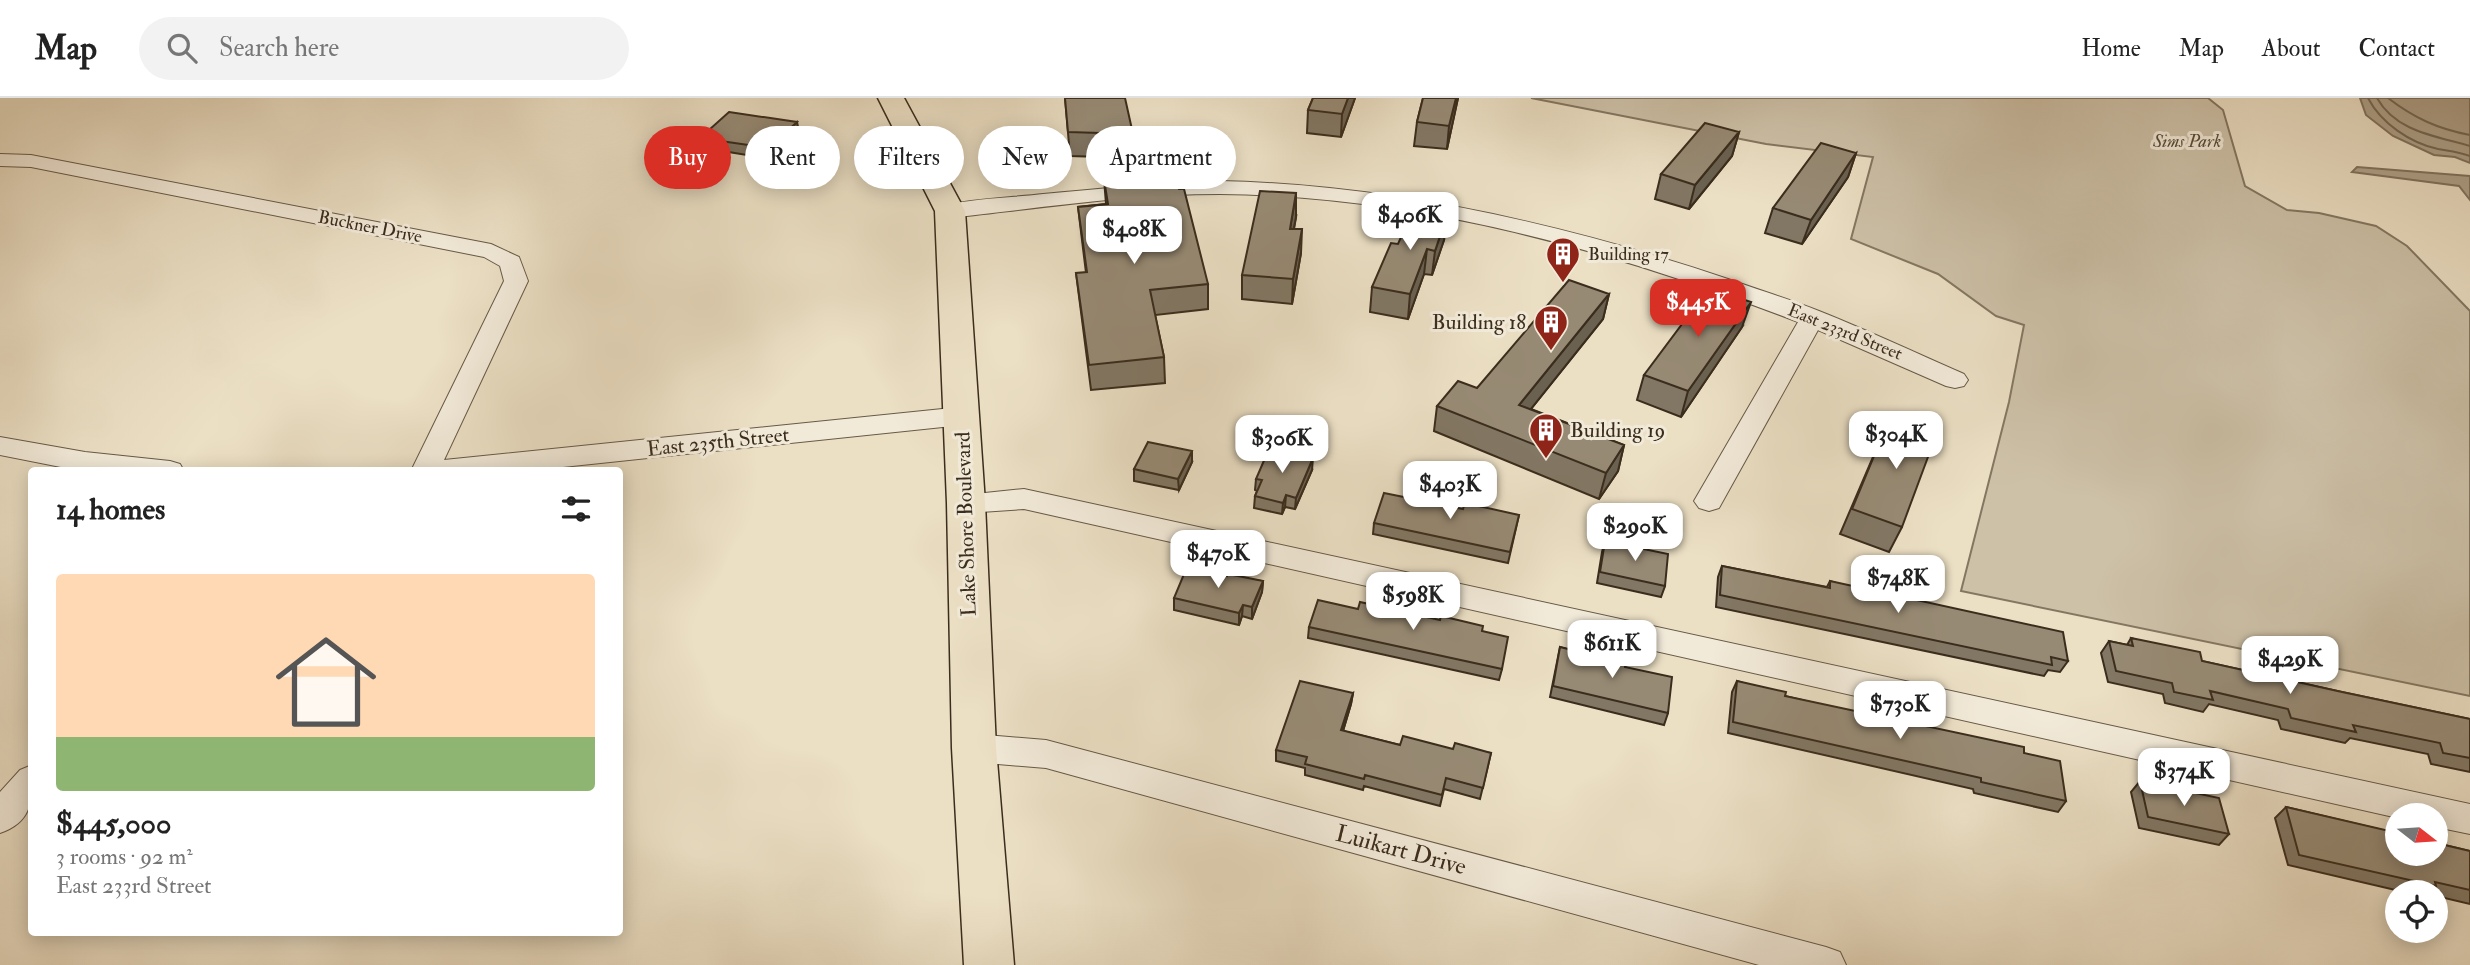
<!DOCTYPE html>
<html lang="en">
<head>
<meta charset="utf-8">
<style>
	:root { --surface:#fff; --page:#f2f2f2; --text:#222; --muted:#767676; --line:#e0e0e0; --accent:#d93025 }
	body { margin:0; font-family:"IM FELL Double Pica",serif; background:var(--page); color:var(--text); height:100vh; display:flex; flex-direction:column; font-size:26px; white-space:nowrap }
	* { box-sizing:border-box; margin:0 }
	p { font-size:23px; color:var(--muted) }
	.icon { flex:none; width:38px; height:38px; fill:none; stroke:currentColor; stroke-width:2; stroke-linecap:round; stroke-linejoin:round }
	.map { position:relative; flex:1; overflow:hidden }
	.sheet { position:absolute; left:28px; top:369px; width:595px; height:469px; display:flex; flex-direction:column; background:var(--surface); border-radius:7px; box-shadow:0 4px 18px #0003 }
	.sheet>* { flex:none }
	.guide { position:absolute; left:644px; top:28px; width:665px; height:63px; display:flex; gap:14px }
	.needle { width:46px; rotate:107deg }
	.tools { position:absolute; left:2385px; top:705px; display:grid; gap:14px }
	.tools a { display:grid; place-items:center; width:63px; height:63px; border-radius:50%; background:var(--surface); box-shadow:0 4px 18px #0003; font-size:35px }
	.price { position:absolute; translate:-50% -60px; padding:0 16px; border-radius:14px; background:#fff; color:#222; font-size:23px; line-height:46px; filter:drop-shadow(0 2px 4px #0008) }
	.price::after { content:''; position:absolute; left:50%; top:42px; width:21px; height:16px; margin-left:-10px; background:inherit; clip-path:polygon(0 0,100% 0,50% 100%) }
	.price.selected { background:var(--accent); color:#fff }
	ul { padding:0; list-style:none }
	li { display:grid; align-content:center; gap:14px; height:371px; padding:0 28px }
	li span { display:grid; place-items:center; height:217px; border-radius:7px; color:#555 }
	li>.icon { margin-inline-start:auto }
	span .icon { width:126px; height:126px; fill:#fffc; stroke-width:1 }
	li b { font-size:30px }
	h2 { display:flex; justify-content:space-between; align-items:center; height:84px; padding:0 28px; font-size:30px }
	.chip { padding:0 24px; border-radius:32px; background:var(--surface); box-shadow:0 4px 18px #0003; font-size:24px; line-height:63px }
	.chip.selected { background:var(--accent); color:#fff }
	header { display:flex; align-items:center; gap:42px; box-sizing:border-box; height:98px; padding:0 35px; background:var(--surface); border-bottom:2px solid var(--line) }
	header strong { font-size:33px }
	nav { display:flex; gap:38px; margin-inline-start:auto; font-size:24px }
	.search { width:490px; height:63px; background:var(--page); display:flex; align-items:center; gap:18px; box-sizing:border-box; padding:0 24px; border-radius:38px; color:var(--muted); font-size:26px }
	.map>svg:first-child { display:block }
	.green { fill:#cdc1a8; stroke:#847762; stroke-width:2 }
	.water { fill:#afa28b; stroke:#81735f; stroke-width:2 }
	.lines { fill:none; stroke-linecap:round; stroke-linejoin:round }
	.shore { stroke:#756854; stroke-width:2 }
	.street-casing { stroke:#675a47; stroke-width:2 }
	.primary-casing { stroke:#3b2d1d; stroke-width:3 }
	.street { fill:#f2ead9; fill-rule:evenodd }
	.primary { fill:#ebdfc4; fill-rule:evenodd }
	.wall { fill:#827764; stroke:#3b2d1d; stroke-width:2 }
	.shaded-wall { fill:#6a6151; stroke:#3b2d1d; stroke-width:2 }
	.building { fill:#978a74; stroke:#3b2d1d; stroke-width:2 }
	.labels { text-anchor:middle; dominant-baseline:central; stroke-width:6; stroke-linejoin:round; paint-order:stroke }
	.far-park-label { font-size:18px; font-style:italic; fill:#584b39; stroke:#f2ead9 }
	.far-street-label { font-size:18px; fill:#3b2d1d; stroke:#f2ead9 }
	.far-poi-label { font-size:18px; fill:#3b2d1d; stroke:#f2ead9; text-anchor:start }
	.poi-label { font-size:21px; fill:#3b2d1d; stroke:#f2ead9; text-anchor:end }
	.street-label { font-size:21px; fill:#3b2d1d; stroke:#f2ead9 }
	.near-street-label { font-size:24px; fill:#3b2d1d; stroke:#f2ead9 }
</style>
</head>
<body>
<header>
<strong>Map</strong>
<div class="search"><svg class="icon" aria-label="search" viewBox="0 0 24 24"><circle cx="10" cy="10" r="6"/><path d="M15 15l6 6"/></svg>Search here</div>
<nav><a>Home</a><a>Map</a><a>About</a><a>Contact</a></nav>
</header>
<div class="map">
<svg width="2470" height="867" viewBox="0 0 2470 867">
	<rect width="100%" height="100%" fill="#ebdfc4"/>
	<filter id="stains"><feTurbulence type="fractalNoise" baseFrequency=".00286" numOctaves="4"/><feColorMatrix values="0 0 0 0 .2 0 0 0 0 .09 0 0 0 0 .02 0 0 0 .5 -.17"/></filter>
	<radialGradient id="worn" r=".72"><stop offset=".6" stop-color="#630" stop-opacity="0"/><stop offset="1" stop-color="#630" stop-opacity=".3"/></radialGradient>
	<!-- green -->
	<path class="green" d="M1531,0h677l15,12 22,76 42,24 32,3 57,13 31,20 63,65v385l-509,-105 48,-189 15,-77 -28,-9 -58,-42 -87,-35 22,-82 -107,-13z"/>
	<!-- water -->
	<path class="water" d="M2360,0h110v65l-15,-6 -21,-2 -41,-19 -27,-21z
		M2357,69l113,9v24l-11,-14 -107,-14z"/>
	<g class="lines">
		<!-- shore -->
		<path class="shore" d="M2368,0c13,25 42,45 70,51 11,2 21,3 32,7
			M2377,0c19,34 59,38 93,48
			M2388,0c26,20 50,31 82,37"/>
		<!-- street casing -->
		<g class="street-casing">
			<path id="street" d="M0,56l31,1 460,89 28,13 9,24 -84,179 518,-53 10,3 4,6 -4,6 -10,3 -437,46h-114l93,-190 -4,-15 -16,-9 -453,-90 -31,-1z
				M1220,83c175,4 349,44 514,100 28,10 58,19 85,30 48,19 97,42 145,63l4,6 -4,6 -9,2 -9,-2 -128,-56 -99,178 -10,3 -10,-3 -5,-7 104,-179c-183,-71 -380,-126 -578,-128 -90,0 -181,14 -270,24l-8,-2 -3,-5 3,-5c32,-8 68,-8 101,-12 59,-5 118,-12 177,-13z
				M0,339l85,15 85,9 10,3 4,7h-103l-81,-16z
				M1024,391l1446,315v30l-34,-7v-11h-38v2l-1374,-309 -58,4 -10,-3 -5,-7 5,-7z
				M974,636l72,6 780,207 14,5 6,13h-87l-713,-197 -72,-6 -12,-4 -5,-10 5,-10z
				M32,667c0,32 3,56 -32,68v-41l20,-22z"/>
		</g>
		<!-- primary casing -->
		<g class="primary-casing">
			<path id="primary" d="M878,0h26l61,113 20,292 11,245 18,217h-50l-12,-217 -5,-245 -12,-292z"/>
		</g>
		<!-- street -->
		<use href="#street" class="street"/>
		<!-- primary -->
		<use href="#primary" class="primary"/>
	</g>
	<!-- wall -->
	<path class="wall" d="M1065,0l68,36 1,24 -64,-2z
		M1313,0h42l-14,39 -34,-4 1,-23z
		M1423,0h35l-11,51 -33,-3 3,-24z
		M799,34l-27,27 -68,-11 -4,-10z
		M1739,34l-7,24 -43,53 -34,-10 6,-25z
		M1856,55l-8,24 -46,67 -37,-11 8,-25z
		M1104,81l104,105v25l-53,6 9,42 1,26 -74,7 -15,-117h10l-8,-66 28,-3z
		M1296,119l-2,12 7,24 -9,51 -50,-5v-24z
		M1444,142l-12,35 -8,-1 -16,45 -38,-7 2,-25 26,-43z
		M1609,196l-6,25 -72,90 93,36 -6,26 -19,28 -165,-68 3,-25 40,-18z
		M1742,229l-61,90 -44,-17 7,-25z
		M1891,317l11,112 -13,25 -49,-18z
		M1192,364l-13,28 -45,-9v-12z
		M1312,372l-17,39 -10,-2 -3,7 -28,-6 1,-12 2,-5 -2,-1 1,-11z
		M1463,411l56,6 -11,48 -135,-29 1,-11z
		M1605,443l60,45 -4,11 -64,-14 5,-31z
		M1722,468l105,21 3,-6 238,80 -8,11 -12,-2 -4,6 -328,-69 2,-30z
		M1227,478l36,5 -1,11 -10,27 -10,-3 -3,9 -65,-15v-12z
		M1309,529l173,4 20,38 -3,11 -191,-42z
		M2131,540l71,23 140,31 128,27v53l-39,-8 -3,-10 -78,-16 -5,5 -64,-14 -3,-9 -69,-16 -6,8 -38,-9 -2,-9 -55,-12 -7,-29 8,-12 18,4z
		M1560,549l65,20 43,46 -4,12 -114,-28z
		M1737,583l48,15 239,57 42,48 -8,11 -84,-19 -1,-4 -245,-56 4,-41z
		M1353,595l-2,11 -8,27 57,14 91,8 -11,46 -36,-10 -4,17 -76,-20 -1,4 -58,-15v-7l-29,-7v-11z
		M2140,683l89,53 -10,11 -80,-17 -8,-36z
		M2286,709l184,44v53l-34,-8v-4h-32l-116,-27 -13,-47z"/>
	<!-- shaded-wall -->
	<path class="shaded-wall" d="M1348,0h7l-14,39 1,-23z
		M1456,0h2l-11,51 2,-23z
		M797,24l2,10 -27,27 -3,-11z
		M1739,34l-7,24 -43,53 6,-24z
		M1856,55l-8,24 -46,67 9,-24z
		M1296,95v24l-7,36 1,-24z
		M1447,117l-3,25 -12,35 3,-24z
		M1302,131l-1,24 -9,51 1,-25z
		M1427,151l-3,25 -16,45 2,-25z
		M1609,196l-6,25 -89,111 5,-25z
		M1751,204l-9,25 -61,90 7,-26z
		M1624,347l-6,26 -19,28 7,-26z
		M1192,353v11l-13,28 -1,-11z
		M1313,360l-1,12 -17,39 1,-11z
		M1286,397l-1,12 -3,7 1,-11z
		M1263,483l-1,11 -10,27v-12z
		M1243,507l-1,11 -3,9v-12z
		M1353,595l-2,11 -11,37 1,-11z"/>
	<!-- building -->
	<path class="building" d="M1065,0h60l8,36 -65,-2z
		M1313,0h35l-6,16 -34,-4z
		M1423,0h33l-7,28 -32,-4z
		M729,14l68,10 -28,26 -69,-10z
		M1705,25l34,9 -44,53 -34,-11z
		M1821,45l35,10 -45,67 -38,-12z
		M1104,81l74,5 1,5h5l24,95 -58,6 14,67 -75,8 -13,-92 11,-1 -9,-65 30,-3z
		M1260,93l36,2 -6,36h12l-9,50 -51,-4z
		M1413,112l34,5 -12,36 -8,-2 -17,45 -38,-7 19,-44 7,1z
		M1569,182l40,14 -90,111 105,40 -18,28 -169,-67 21,-25 19,7z
		M1709,190l42,14 -63,89 -44,-16z
		M1891,317l47,15 -36,97 -50,-18z
		M1148,344l44,9 -14,28 -44,-10z
		M1269,351l44,9 -17,40 -10,-3 -3,8 -28,-7 7,-16 -6,-1z
		M1384,395l79,16 2,-6 54,12 -9,37 -136,-29z
		M1605,443l63,13 -3,32 -65,-14z
		M1722,468l108,22v-7l233,51 5,29 -17,-4 1,8 -332,-70z
		M1187,469l40,9 1,-2 35,7 -11,26 -9,-2 -4,8 -65,-15z
		M1318,502l40,9 2,-7 80,18 1,-4 42,10 -1,5 26,6 -6,32 -193,-42z
		M2131,540l69,14 2,9 140,31 128,27v39l-27,-5 -3,-10 -87,-18 3,7 -65,-14 -3,-9 -78,-18 3,9 -39,-8 -2,-9 -56,-12 -7,-30 24,5z
		M1560,549l66,16 -1,4 47,10 -4,36 -115,-27z
		M1300,583l53,12 -12,37 59,15 3,-9 50,13 2,-6 36,10 -8,35 -37,-10 -4,17 -77,-20 -1,4 -59,-15 2,-7 -31,-7z
		M1737,583l49,11 -1,4 239,51v6l36,8 6,40 -85,-19v-4l-248,-56z
		M2140,683l79,17 10,36 -81,-17z
		M2286,709l112,26v21h38v-11l34,8v39l-35,-8 1,4 -137,-31z"/>
	<!-- icons -->
	<defs>
		<g id="building-pin" transform="scale(1.75)"><path d="M0 17L-7.5 6A9.5 9.5 0 1 1 7.5 6Z" fill="#8f2418" stroke="#f2ead9"/><path d="M-4-6H4V6H1V3H-1V6H-4ZM-2.5-4.3h1.7v1.8h-1.7ZM.8-4.3h1.7v1.8H.8ZM-2.5-1h1.7V.8h-1.7ZM.8-1h1.7V.8H.8Z" fill="#fff"/></g>
	</defs>
	<g fill-rule="evenodd">
		<use href="#building-pin" x="1563" y="156"/>
		<use href="#building-pin" x="1551" y="224"/>
		<use href="#building-pin" x="1546" y="332"/>
	</g>
	<g class="labels">
		<!-- far-park labels -->
		<g class="far-park-label">
			<text x="2187" y="43">Sims Park</text>
		</g>
		<!-- far-street labels -->
		<g class="far-street-label">
			<text transform="translate(370 129) rotate(11)">Buckner Drive</text>
			<text transform="translate(1845 234) rotate(22)">East 233rd Street</text>
		</g>
		<!-- far-poi labels -->
		<g class="far-poi-label">
			<text x="1588" y="156">Building 17</text>
		</g>
		<!-- poi labels -->
		<g class="poi-label">
			<text x="1526" y="224">Building 18</text>
			<text x="1570" y="332" text-anchor="start">Building 19</text>
		</g>
		<!-- street labels -->
		<g class="street-label">
			<text transform="translate(718 344) rotate(-6)">East 235th Street</text>
			<text transform="translate(966 426) rotate(-92)">Lake Shore Boulevard</text>
		</g>
		<!-- near-street labels -->
		<g class="near-street-label">
			<text transform="translate(1401 752) rotate(15)">Luikart Drive</text>
		</g>
	</g>
	<rect width="100%" height="100%" filter="url(#stains)"/>
	<rect width="100%" height="100%" fill="url(#worn)"/>
</svg>
<div class="tools">
<a><svg class="needle" viewBox="-14 -14 28 28"><path d="M0-13l5 13h-10z" fill="#e53935"/><path d="M0 13l5-13h-10z" fill="#767676"/></svg></a>
<a><svg class="icon" aria-label="locate" viewBox="0 0 24 24"><circle cx="12" cy="12" r="6"/><path d="M12 2v4M12 18v4M2 12h4M18 12h4"/></svg></a>
</div>
<b class="price" style="left:1410px;top:154px">$406K</b>
<b class="price" style="left:1134px;top:168px">$408K</b>
<b class="price selected" style="left:1698px;top:241px">$445K</b>
<b class="price" style="left:1896px;top:373px">$304K</b>
<b class="price" style="left:1282px;top:377px">$306K</b>
<b class="price" style="left:1450px;top:423px">$403K</b>
<b class="price" style="left:1635px;top:465px">$290K</b>
<b class="price" style="left:1218px;top:492px">$470K</b>
<b class="price" style="left:1898px;top:517px">$748K</b>
<b class="price" style="left:1413px;top:534px">$598K</b>
<b class="price" style="left:1612px;top:582px">$611K</b>
<b class="price" style="left:2290px;top:598px">$429K</b>
<b class="price" style="left:1900px;top:643px">$730K</b>
<b class="price" style="left:2184px;top:710px">$374K</b>
<div class="guide">
<a class="chip selected">Buy</a>
<a class="chip">Rent</a>
<a class="chip">Filters</a>
<a class="chip">New</a>
<a class="chip">Apartment</a>
</div>
<section class="sheet">
<h2>14 homes<svg class="icon" aria-label="filters" viewBox="0 0 24 24"><path d="M4 7h16M4 17h16"/><circle cx="9" cy="7" r="2"/><circle cx="15" cy="17" r="2"/></svg></h2>
<ul>
<li><span style="background:linear-gradient(#ffd9b3 75%,#8fb573 0)"><svg class="icon" aria-label="home" viewBox="0 0 24 24"><path d="M3 11l9-7 9 7M6 9v11h12V9"/></svg></span><div><b>$445,000</b><p>3 rooms · 92 m²</p><p>East 233rd Street</p></div></li>
</ul>
</section>
</div>
</body>
</html>
